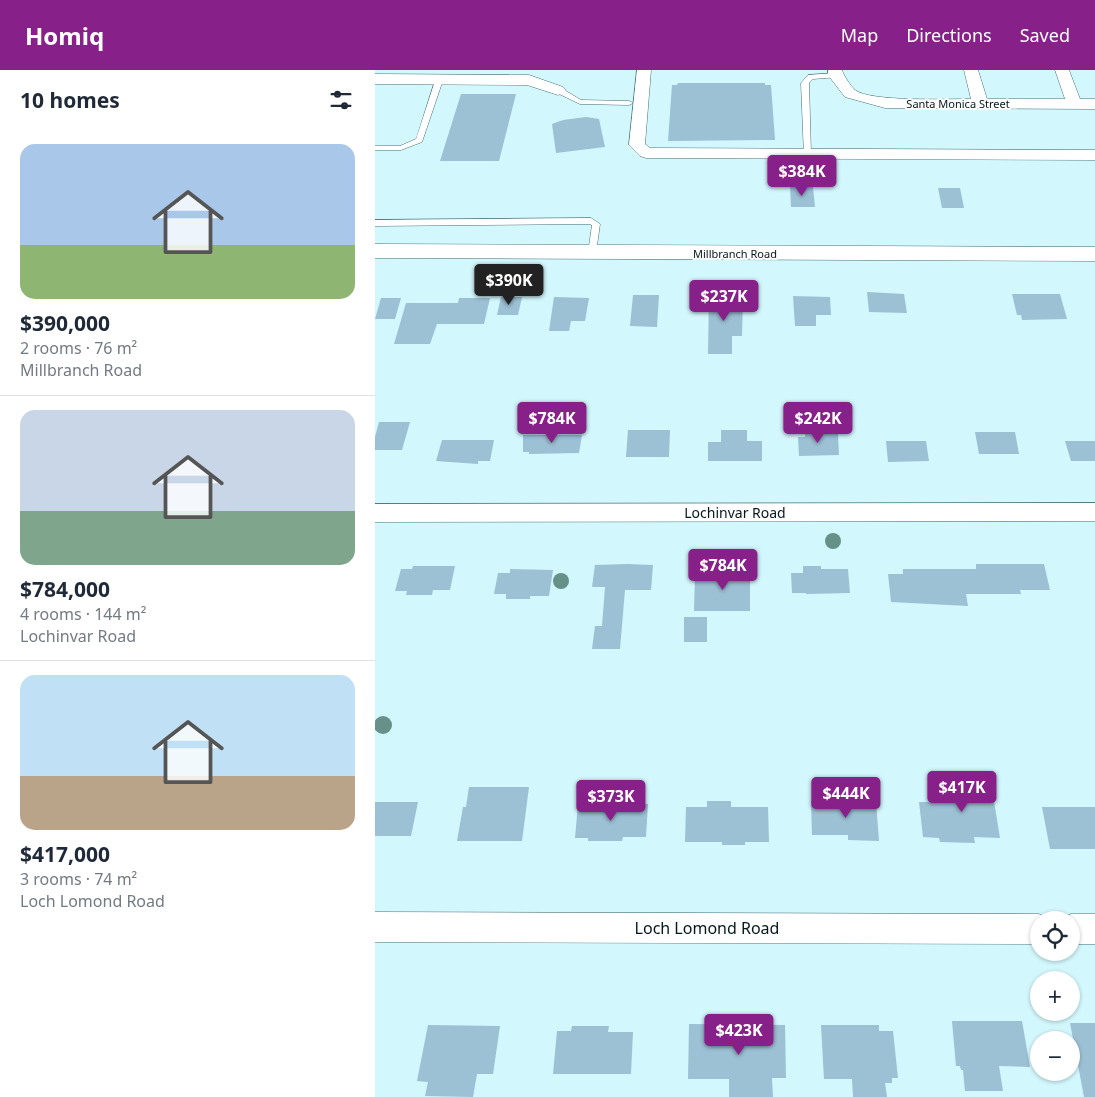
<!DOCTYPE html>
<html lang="en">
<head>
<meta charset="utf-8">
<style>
	:root { --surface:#fff; --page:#f6f6f7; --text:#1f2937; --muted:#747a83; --line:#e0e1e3; --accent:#872088 }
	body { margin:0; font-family:"Noto Sans",sans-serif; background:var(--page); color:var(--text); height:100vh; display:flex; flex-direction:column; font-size:19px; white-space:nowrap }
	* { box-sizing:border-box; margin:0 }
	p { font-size:16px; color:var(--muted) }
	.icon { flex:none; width:28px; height:28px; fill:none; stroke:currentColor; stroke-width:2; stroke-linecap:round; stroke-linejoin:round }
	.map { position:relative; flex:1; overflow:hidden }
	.drawer { display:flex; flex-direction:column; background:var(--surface); width:375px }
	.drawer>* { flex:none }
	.tools { position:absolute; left:655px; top:841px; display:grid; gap:10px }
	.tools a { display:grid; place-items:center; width:50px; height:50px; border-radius:50%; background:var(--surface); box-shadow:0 1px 4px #0004; font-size:25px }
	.price { position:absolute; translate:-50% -42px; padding:0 11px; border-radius:5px; background:var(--accent); color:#fff; font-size:16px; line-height:32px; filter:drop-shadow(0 1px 2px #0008) }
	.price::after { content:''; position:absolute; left:50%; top:30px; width:15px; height:11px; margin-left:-8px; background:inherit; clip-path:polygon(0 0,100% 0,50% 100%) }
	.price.current { background:#222; color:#fff }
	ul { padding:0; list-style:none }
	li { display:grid; align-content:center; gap:10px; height:265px; padding:0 20px }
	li+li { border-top:1px solid var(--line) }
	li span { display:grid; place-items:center; height:155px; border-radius:15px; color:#555 }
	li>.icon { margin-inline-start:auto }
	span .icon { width:90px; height:90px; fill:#fffc; stroke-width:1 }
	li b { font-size:21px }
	h2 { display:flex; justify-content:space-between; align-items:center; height:60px; padding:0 20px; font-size:21px }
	header { display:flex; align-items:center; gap:30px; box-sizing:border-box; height:70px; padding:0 25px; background:var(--accent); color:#fff }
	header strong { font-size:24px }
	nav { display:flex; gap:28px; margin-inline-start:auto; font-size:18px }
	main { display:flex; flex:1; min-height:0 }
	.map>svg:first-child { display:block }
	.building { fill:#9cc0d4 }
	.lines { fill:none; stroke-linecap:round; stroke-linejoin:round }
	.lane-casing { stroke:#456f77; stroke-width:1 }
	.street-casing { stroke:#456f77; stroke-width:1 }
	.secondary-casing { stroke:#456f77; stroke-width:1 }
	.lane { fill:#fff; fill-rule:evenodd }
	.street { fill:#fff; fill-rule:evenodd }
	.secondary { fill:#fff; fill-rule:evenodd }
	.tree { fill:#669189 }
	.labels { text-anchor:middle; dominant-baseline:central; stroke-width:4; stroke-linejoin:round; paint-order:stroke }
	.far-street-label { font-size:11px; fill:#07181b; stroke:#fcfcfc }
	.street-label { font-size:14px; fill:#07181b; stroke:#fcfcfc }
	.near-street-label { font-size:16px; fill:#07181b; stroke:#fcfcfc }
</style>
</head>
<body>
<header>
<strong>Homiq</strong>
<nav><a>Map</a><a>Directions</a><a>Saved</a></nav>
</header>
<main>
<section class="drawer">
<h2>10 homes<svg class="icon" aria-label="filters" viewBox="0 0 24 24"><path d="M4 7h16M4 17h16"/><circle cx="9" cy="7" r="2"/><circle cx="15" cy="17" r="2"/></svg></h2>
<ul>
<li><span style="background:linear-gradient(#a9c7e8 65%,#8fb573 0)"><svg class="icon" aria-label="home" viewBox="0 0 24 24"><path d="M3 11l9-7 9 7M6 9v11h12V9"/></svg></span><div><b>$390,000</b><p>2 rooms · 76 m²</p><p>Millbranch Road</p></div></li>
<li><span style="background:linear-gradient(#c9d6e8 65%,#7fa58c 0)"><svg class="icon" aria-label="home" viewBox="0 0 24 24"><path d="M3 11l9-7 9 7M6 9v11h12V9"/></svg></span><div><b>$784,000</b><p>4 rooms · 144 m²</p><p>Lochinvar Road</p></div></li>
<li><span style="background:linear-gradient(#bfe0f5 65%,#b9a48a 0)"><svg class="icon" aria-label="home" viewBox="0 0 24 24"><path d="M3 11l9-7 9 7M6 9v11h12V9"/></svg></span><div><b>$417,000</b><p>3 rooms · 74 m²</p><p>Loch Lomond Road</p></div></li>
</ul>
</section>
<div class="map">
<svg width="720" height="1027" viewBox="0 0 720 1027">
	<rect width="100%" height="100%" fill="#d2f7fd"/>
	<!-- building -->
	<path class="building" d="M303,13h87v2h6l4,55 -107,1 4,-56h5z
		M86,24h55l-17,67h-59z
		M211,47l13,2 6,28 -49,6 -4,-29 11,-4z
		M415,116l23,1 2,20h-24z
		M563,118h22l4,20h-22z
		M492,222l37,2 3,19 -38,-1z
		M334,224l34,2 -1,40h-10v18h-24z
		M637,224h48l7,25 -45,1 -1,-5h-4z
		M258,225h26l-2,32 -27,-1z
		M418,226l37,1 1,18h-15v11h-21z
		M126,227h21l-4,18h-21z
		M179,227l35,1 -4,23h-14l-2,10h-20z
		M6,228h20l-6,21h-20z
		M84,228h31l-6,26h-47l-7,20h-36l12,-41h52z
		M4,352h31l-8,28h-27v-13z
		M430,359h20v5h13l1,21 -40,1 -1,-19h7z
		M253,360h42l-1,27h-43z
		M346,360h26v11h15v20h-54v-19h13z
		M600,362h40l4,22h-40z
		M148,365h59l-3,18 -50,1v-2h-6z
		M67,370h52l-4,21h-12v3l-42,-3z
		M511,371h40l3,20 -41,1z
		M690,371h30v20h-24z
		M252,494l26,1 -2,25h-26l-5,59h-28l3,-23h7l3,-39h-13l3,-22z
		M601,494h68l6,26h-30l1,4h-55l2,12 -77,-4 -3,-28h15v-5h73z
		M38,496h42l-5,24h-17l-1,5h-26l1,-4h-12l6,-22h11z
		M428,496h18v3h27l2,24 -44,1v-1h-14l-1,-20h12z
		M135,499l43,1 -4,26h-19v3h-24v-5h-12l4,-21h12z
		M333,500h42v41h-56l1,-37h12z
		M309,547h23v25h-23z
		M573,707h42l10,61 -26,-1 1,6 -35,-1 -1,-4 -16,-1 -4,-35h32z
		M94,717h60l-7,54h-65l6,-34h3z
		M332,731h24v6h37l1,35h-24v3h-23v-3h-37l1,-35h21z
		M436,731h65l3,40 -31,-1v-5h-36z
		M0,732h43l-7,34h-36z
		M203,734h70l-2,33h-23l-1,4h-34v-3h-13z
		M667,737h53v42h-45z
		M577,951h70l8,46 -31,-1 4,25h-38l-2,-21h-2l-1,-4h-4z
		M695,953h25v74h-11z
		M314,954l96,1 1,53h-14l1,19h-44v-18h-41z
		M53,955l72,1 -7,48h-16l-4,23 -48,-1 3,-14 -11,-1z
		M446,955h58v6h14l5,47h-6v5h-7l2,14h-34l-1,-18h-28z
		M197,956h37l-1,6h25l-2,42h-78l4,-43h14z"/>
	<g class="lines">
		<!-- lane casing -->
		<g class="lane-casing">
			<path id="lane" d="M461,3l4,2 -1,2 -26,2 -4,4 2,71 -7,2 -3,-73 7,-8z
				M61,8l7,2 -21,62 -21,8h-26v-4h25l16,-7z
				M180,18h6l20,12 48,1 4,2 -4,2 -49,-1 -25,-12z
				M216,148l9,6 -4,29 -4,3 -4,-3 4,-28 -3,-1 -214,2v-6z"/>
		</g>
		<!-- street casing -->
		<g class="street-casing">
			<path id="street" d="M262,0h14l-6,74 5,4 445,2v10l-449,-2 -6,-2 -11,-11z
				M453,0h14c2,6 8,15 13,20 15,12 94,9 116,9l-7,-29h14l9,29h78l-10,-29h14l11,29h15v10l-210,-1 -40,-11 -17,-22z
				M0,4l154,1 34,12 3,3 -3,3 -5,2 -31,-10 -152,-1z
				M720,433v18l-720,1v-18z
				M0,842l664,2 11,6h-11v24l-664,-2z
				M696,844h24v30h-24v-24h-11z"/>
		</g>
		<!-- secondary casing -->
		<g class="secondary-casing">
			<path id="secondary" d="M0,174l720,3v14l-720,-3z"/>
		</g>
		<!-- lane -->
		<use href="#lane" class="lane"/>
		<!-- street -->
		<use href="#street" class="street"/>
		<!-- secondary -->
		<use href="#secondary" class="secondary"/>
	</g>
	<!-- trees -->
	<g class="tree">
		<circle cx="458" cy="471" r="8"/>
		<circle cx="186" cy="511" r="8"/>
		<circle cx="8" cy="655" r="9"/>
	</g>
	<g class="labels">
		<!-- far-street labels -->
		<g class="far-street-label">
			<text x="583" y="33">Santa Monica Street</text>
			<text x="360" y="183">Millbranch Road</text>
		</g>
		<!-- street labels -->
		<g class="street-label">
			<text x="360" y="442">Lochinvar Road</text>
		</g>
		<!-- near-street labels -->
		<g class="near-street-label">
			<text x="332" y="858">Loch Lomond Road</text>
		</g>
	</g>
</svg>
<div class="tools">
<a><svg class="icon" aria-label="locate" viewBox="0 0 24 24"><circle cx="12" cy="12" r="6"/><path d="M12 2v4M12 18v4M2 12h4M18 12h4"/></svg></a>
<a>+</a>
<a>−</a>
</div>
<b class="price" style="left:427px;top:127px">$384K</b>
<b class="price current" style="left:134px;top:236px">$390K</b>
<b class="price" style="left:349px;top:252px">$237K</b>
<b class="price" style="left:177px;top:374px">$784K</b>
<b class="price" style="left:443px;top:374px">$242K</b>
<b class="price" style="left:348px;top:521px">$784K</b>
<b class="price" style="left:587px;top:743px">$417K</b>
<b class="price" style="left:471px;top:749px">$444K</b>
<b class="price" style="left:236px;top:752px">$373K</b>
<b class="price" style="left:364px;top:986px">$423K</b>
</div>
</main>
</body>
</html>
